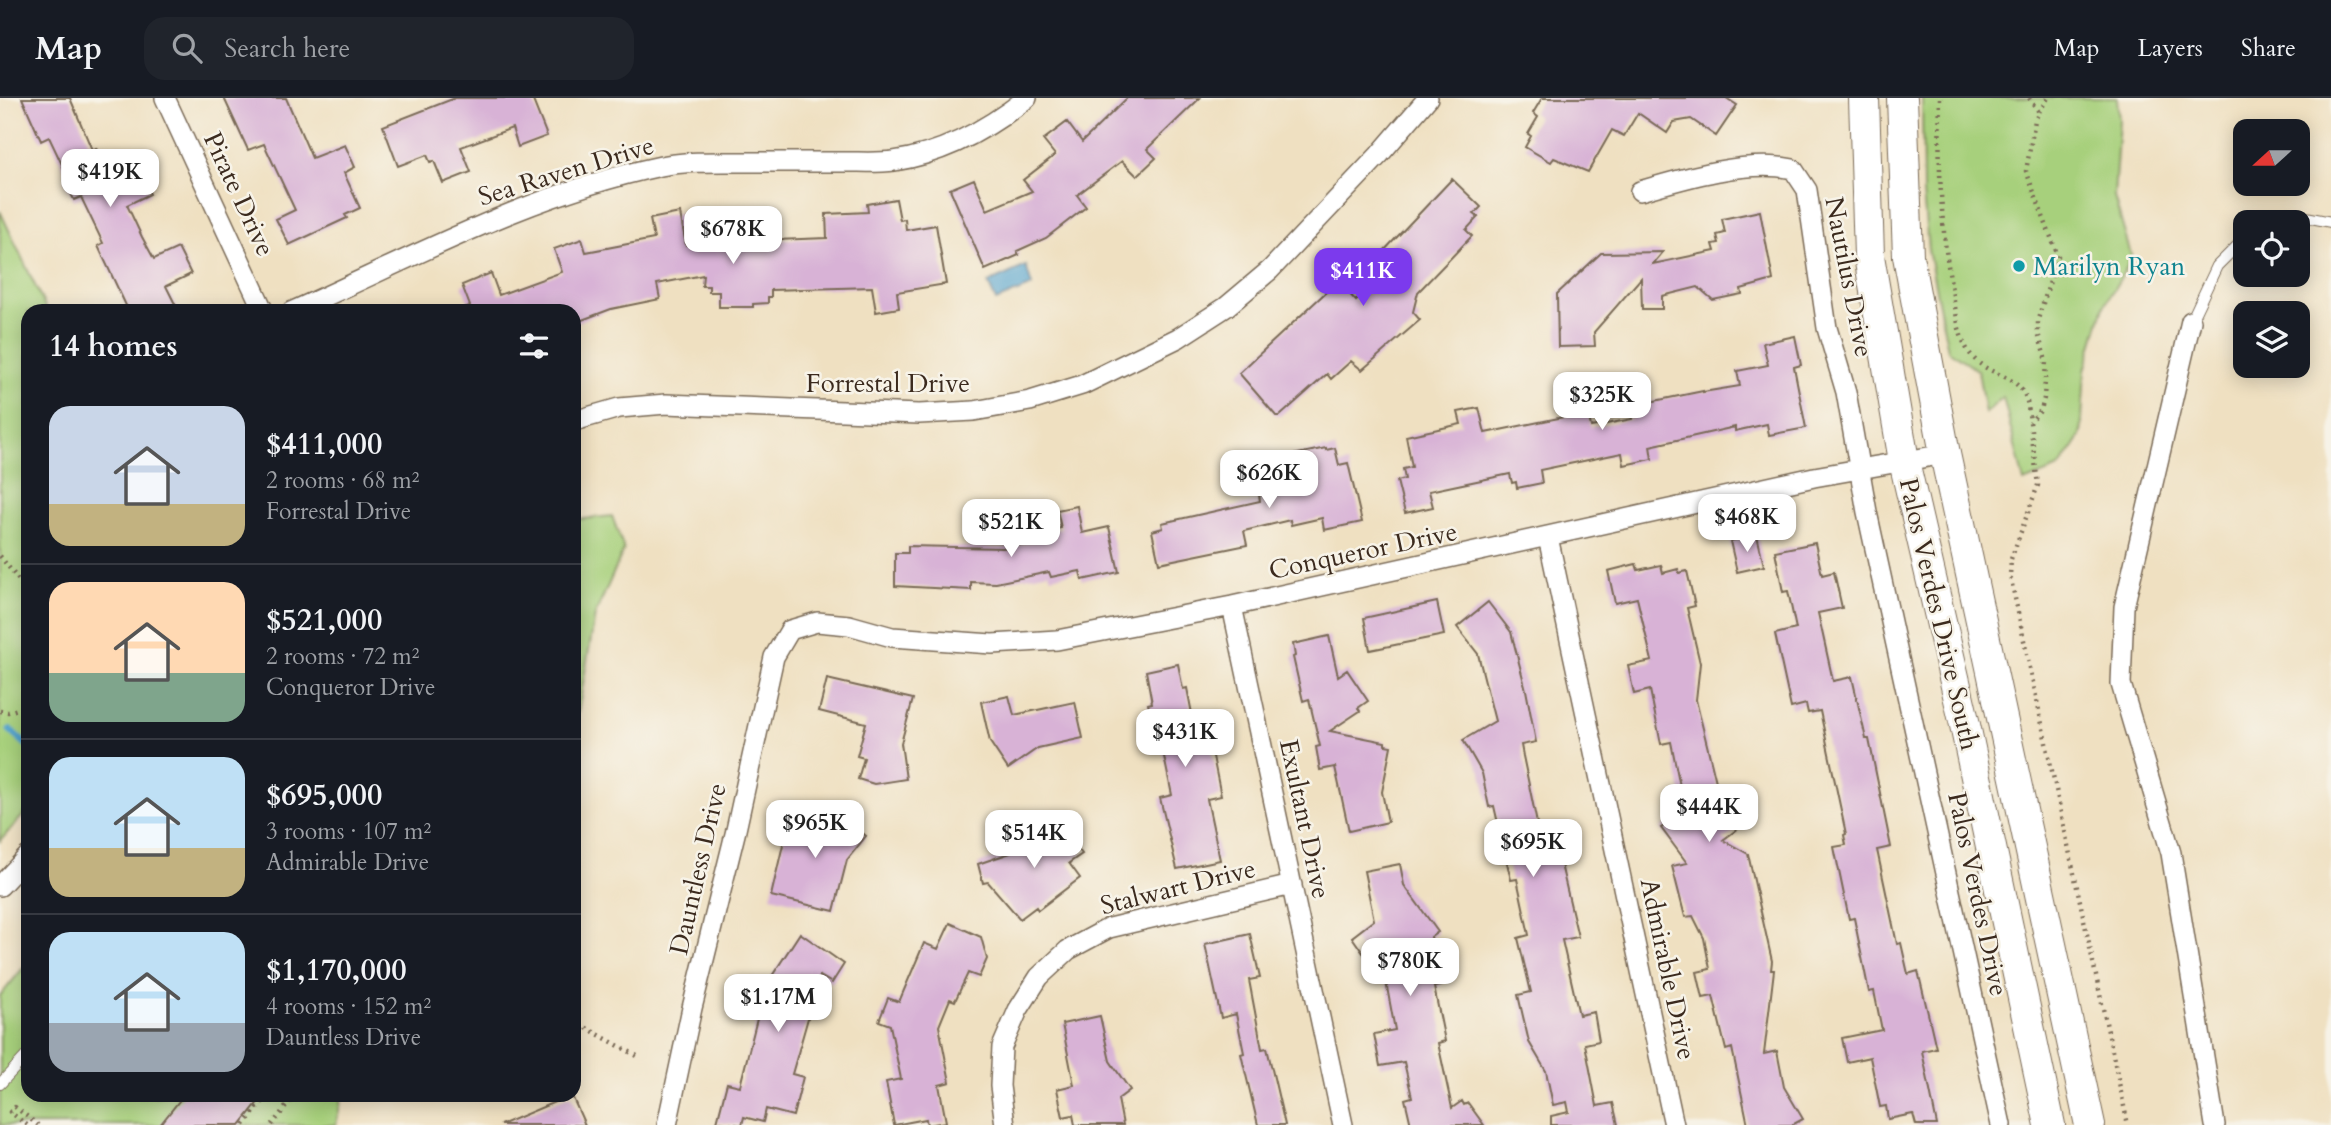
<!DOCTYPE html>
<html lang="en">
<head>
<meta charset="utf-8">
<style>
	:root { --surface:#171b24; --page:#20242c; --text:#f1f3f6; --muted:#9ea1a6; --line:#363941; --accent:#7c3aed }
	body { margin:0; font-family:Cardo,serif; background:var(--page); color:var(--text); height:100vh; display:flex; flex-direction:column; font-size:26px; white-space:nowrap }
	* { box-sizing:border-box; margin:0 }
	p { font-size:23px; color:var(--muted) }
	.icon { flex:none; width:38px; height:38px; fill:none; stroke:currentColor; stroke-width:2; stroke-linecap:round; stroke-linejoin:round }
	.map { position:relative; flex:1; overflow:hidden }
	.drawer { position:absolute; left:21px; top:206px; width:560px; height:798px; display:flex; flex-direction:column; background:var(--surface); border-radius:21px; box-shadow:0 4px 18px #0003 }
	.drawer>* { flex:none }
	.needle { width:46px; rotate:249deg }
	.fabs { position:absolute; left:2233px; top:21px; display:grid; gap:14px }
	.fabs a { display:grid; place-items:center; width:77px; height:77px; border-radius:14px; background:var(--surface); box-shadow:0 4px 18px #0003; font-size:35px }
	.price { position:absolute; translate:-50% -60px; padding:0 16px; border-radius:14px; background:#fff; color:#222; font-size:23px; line-height:46px; filter:drop-shadow(0 2px 4px #0008) }
	.price::after { content:''; position:absolute; left:50%; top:42px; width:21px; height:16px; margin-left:-10px; background:inherit; clip-path:polygon(0 0,100% 0,50% 100%) }
	.price.selected { background:var(--accent); color:#fff }
	ul { padding:0; list-style:none }
	li { display:flex; align-items:center; gap:21px; height:175px; padding:0 28px }
	li+li { border-top:2px solid var(--line) }
	li span { display:grid; place-items:center; flex:none; width:196px; height:140px; border-radius:21px; color:#555 }
	li>.icon { margin-inline-start:auto }
	span .icon { width:84px; height:84px; fill:#fffc; stroke-width:1 }
	li b { font-size:30px }
	h2 { display:flex; justify-content:space-between; align-items:center; height:84px; padding:0 28px; font-size:30px }
	header { display:flex; align-items:center; gap:42px; box-sizing:border-box; height:98px; padding:0 35px; background:var(--surface); border-bottom:2px solid var(--line) }
	header strong { font-size:33px }
	nav { display:flex; gap:38px; margin-inline-start:auto; font-size:24px }
	.search { width:490px; height:63px; background:var(--page); display:flex; align-items:center; gap:18px; box-sizing:border-box; padding:0 24px; border-radius:21px; color:var(--muted); font-size:26px }
	.map>svg:first-child { display:block }
	.green { fill:#a7d07c; stroke:#717d4d; stroke-width:2 }
	.water { fill:#52a3cd; stroke:#466676; stroke-width:2 }
	.lines { fill:none; stroke-linecap:round; stroke-linejoin:round }
	.stream { stroke:#52a3cd; stroke-width:7 }
	.building { fill:#d8b2d6 }
	.service-casing { stroke:#7a6a57; stroke-width:12 }
	.minor-casing { stroke:#7a6a57; stroke-width:22 }
	.primary-casing { stroke:#7a6a57; stroke-width:32 }
	.path { stroke:#7a6a57; stroke-width:4.5; stroke-dasharray:2 5; stroke-linecap:butt }
	.service { stroke:#fff; stroke-width:10 }
	.minor { stroke:#fff; stroke-width:19 }
	.primary { stroke:#fff; stroke-width:30 }
	.culture-dot { fill:#0f9aa8; stroke:#f7f3e8; stroke-width:2.5 }
	.labels { text-anchor:middle; dominant-baseline:central; stroke-width:5; stroke-linejoin:round; paint-order:stroke }
	.street-label { font-size:26px; fill:#3b2a1e; stroke:#f7f3e8 }
	.culture-label { font-size:26px; fill:#0d838f; stroke:#f7f3e8; text-anchor:start }
</style>
</head>
<body>
<header>
<strong>Map</strong>
<div class="search"><svg class="icon" aria-label="search" viewBox="0 0 24 24"><circle cx="10" cy="10" r="6"/><path d="M15 15l6 6"/></svg>Search here</div>
<nav><a>Map</a><a>Layers</a><a>Share</a></nav>
</header>
<div class="map">
<svg width="2331" height="1027" viewBox="0 0 2331 1027">
	<rect width="100%" height="100%" fill="#f7f3e8"/>
	<filter id="ink" filterUnits="userSpaceOnUse"><feTurbulence type="fractalNoise" baseFrequency=".0143" numOctaves="2"/><feDisplacementMap in="SourceGraphic" scale="14" xChannelSelector="R" yChannelSelector="G"/><feConvolveMatrix kernelMatrix="1 2 1 2 8 2 1 2 1" color-interpolation-filters="sRGB"/></filter>
	<filter id="wash" filterUnits="userSpaceOnUse"><feTurbulence type="fractalNoise" baseFrequency=".00686" numOctaves="4" result="noise"/><feDisplacementMap in="SourceGraphic" scale="28" xChannelSelector="R" yChannelSelector="G"/><feGaussianBlur stdDeviation="1.57" result="paint"/><feColorMatrix in="noise" values="0 0 0 0 0 0 0 0 0 0 0 0 0 0 0 0 0 1.4 0 .05"/><feComposite in="paint" operator="in"/></filter>
	<g filter="url(#wash)">
		<rect width="100%" height="100%" fill="#efe0c1"/>
		<!-- green -->
		<path class="green" d="M1922,0h195l2,22 -5,77 18,61 -28,48 -19,64 -4,66 -22,32 -35,14 -21,-85 -18,16 -7,-42 -30,-21 -20,-100 -5,-57z
			M0,113l47,100 -19,1v498l-28,31z
			M612,418l12,33 -29,66 -21,120v-215z
			M28,864v134h314l-6,29h-336v-129z"/>
		<!-- water -->
		<path class="water" d="M1026,168l6,20 -36,15 -8,-18z"/>
		<g class="lines">
			<!-- stream -->
			<path class="stream" d="M10,632l18,16"/>
		</g>
		<g id="blocks">
			<!-- building -->
			<path class="building" d="M22,0h48l22,52 4,-2 9,19 3,-1 4,7 3,-2 1,3 21,-10 13,30 -23,11 15,32 12,22 24,-11 13,26 -25,12 13,26h-50l-31,-66 5,-3 -22,-46 -7,3 -10,-21 4,-2 -19,-40 -8,4z
				M224,0h62l26,60 33,-13 10,22 -11,6 16,35 -15,7 2,3 -58,27 -13,-26 19,-9 -31,-66 -16,6z
				M455,0h77l15,38 -29,11 -6,-19 -51,19 10,25 -28,11 -9,-22 -4,1 -3,-7 -29,11 -15,-40z
				M1127,0h73l-53,51 9,9 -19,18 -15,-15 -45,34 9,12 -40,31 -29,13 2,4 -34,15 -35,-81 24,-10 13,31 45,-19 -9,-11 32,-25 -12,-15 24,-18 15,20z
				M1542,0h184l11,7 -21,31 -25,-17 -17,3 -7,11 -29,-20 -14,23 -12,-6 -24,42 -34,-14 -3,4 -26,-15 6,-11 -3,-2 10,-17 -5,-4z
				M1452,81l29,28 -7,7 4,3 -12,13 6,6 -54,56 -5,20 7,8 -58,50 -11,-9 -20,18 -4,-5 -47,42h-4l-37,-43 99,-92 18,20 38,-34 -14,-12z
				M896,101l4,21 5,-1 1,11 30,-5 10,59 -49,8 2,16 -23,4 -4,-25 -101,3v7h-3v6l-15,1v3h-34v-15h-10v-6h-7l1,-11 -46,9 3,15 -49,10 -37,14v-11h-113l-1,-3 10,-3 -8,-21 29,-12 8,22 63,-23 -8,-23 28,-10 4,13 68,-13 -4,-20 30,-6 6,32h61l-1,-31h30v26l51,-2 -1,-24 42,-2 -1,-8z
				M1760,113l13,69 -32,9 1,5 -29,6 -15,-13 -36,9v13h-20l-1,-31 -47,54 1,14 -37,1 -1,-53 44,-41 62,-1 -10,12 62,-13 -2,-7 6,-1 -2,-8 8,-2 -3,-14z
				M1795,238l6,29 -7,2 12,61 -37,7 -2,-11 -32,7v-4l-85,19 2,13 -28,6 -2,-12 -82,17 2,13 -25,5 -1,-6 -4,1 -2,-9 -81,17 4,16 -28,6 -8,-32 8,-2 -2,-10 9,-2 -6,-31 55,-12 -3,-12 21,-4 6,25 103,-21 3,15 41,-8 -2,-13 73,-15v1l37,-6 -3,-15 31,-6 -5,-22z
				M1326,350v2l9,-2 4,17 9,-2 14,59 -38,8 -2,-12 -31,7 -1,-5 -46,11 3,14 -88,18 -7,-32 11,-3 -1,-5 98,-22 -1,-6 24,-6 -1,-4 9,-2 -3,-16 8,-1 -3,-11z
				M1077,408l5,27 27,-6 10,45 -37,8 -2,-9 -29,6 -2,-5 -53,11 -25,-1v8l-76,-4v-33h13v-7l95,2 39,-8 -1,-8 20,-4 -4,-18z
				M1757,437l7,31 -27,6 -7,-31z
				M1815,445l7,32 12,-3 8,36 -24,5 15,68 19,-4 14,62h3l22,108 -14,3 20,94 4,-1 7,31 10,-3 12,51 6,26 -14,3 15,74h-21l-3,-11 -25,5 -2,-13 -6,1 -10,-50 -23,5 -5,-24 40,-8 -8,-39 -5,1 -15,-74 -5,1 -15,-72 12,-2 -2,-10 2,-1 -26,-123 -12,2 -2,-9 -15,4 -16,-74 21,-5 -8,-38 -5,1 -8,-41z
				M1636,466l2,6 23,-5 2,8 15,-4 1,4 8,-2 8,35 -8,2 13,55 -4,37 22,90 18,8 7,22 -6,5 2,3 -16,12 25,14 24,107 -1,9h3l-10,84 13,-3 7,36 19,32 -11,6h-44l-16,-77 -6,2 -13,-54 -10,2 -6,-26 13,-3 -6,-31 -11,-22 -8,1 -13,-51 15,-3 -26,-35 24,-17 -14,-69 -10,2 -11,-54 -16,4 -6,-28 24,-5 -15,-63 -22,5 -7,-32z
				M1437,504l7,33 -74,15 -6,-32z
				M1488,504l23,30 15,58 10,52 -15,3 2,11 16,77 5,-1 6,30 10,-2 18,77 -16,3 17,75 15,-3 5,29 -14,3 12,62 16,-3 5,22h-67v-9l18,-4 -2,-10 -14,3 -7,-34 -17,-29 -11,-47 13,-3 -13,-54 11,-3 -12,-56 -6,1 -17,-74 -5,1 -7,-34 -19,-33 32,-19 -17,-67 -21,-27z
				M1329,538l9,40 9,-6 21,31 -10,7 2,3 -30,20 55,11v3l6,1 -9,46 6,30 -39,9 -14,-64 -15,3 -4,-23 4,-1 -11,-47 -6,2 -10,-44 2,-1 -2,-12z
				M1178,566l5,25 4,-1 6,31 12,-2 16,79 -14,3 13,61 -43,9 -17,-71 12,-3 -12,-58h-5l-7,-33 4,-1 -6,-32z
				M827,581l86,20 -12,44 5,36 -32,5 -16,-5 6,-21 -7,-2 9,-33 -47,-12z
				M1009,598l5,19 61,-13 8,36 -45,10 -30,21 -18,-27 -9,-40z
				M808,710l18,14 9,-11 31,25 -19,24 -13,51 -63,-15 14,-60z
				M1053,718l29,38 -13,9 11,15 -42,32 -2,-3 -16,12 -32,-37 -5,1 -5,-19 32,-11 28,-22 -1,-2z
				M1400,766l4,21 34,47 -7,5 10,49 -7,1 11,54 -7,2 14,65 10,-7 2,4 4,-2 16,22h-73l-6,-26 7,-2 -8,-35 -24,4 -6,-32 21,-4 -14,-75 -11,8 -18,-26 22,-17 -10,-49z
				M950,825l31,14 6,22 -8,18 -11,-4 -13,28 -5,-2 -11,27 11,56 -11,3 7,37 -19,3 -1,-6 -32,6 -8,-43 15,-3 -11,-54 -11,-4 9,-23 11,4 25,-59 14,6z
				M800,835l44,31 -12,19 -12,-7 -28,98 11,3 -10,39 -27,-7 -3,13 -19,-5 -2,8 -25,-3 10,-39 13,3 19,-75 -14,-4 7,-29 16,4z
				M1250,836l10,44 -11,2 13,69 5,-1 18,77h-27l-17,-71 3,-1 -8,-39 -15,4 -16,-74z
				M1100,918l10,45 20,29 -12,9 5,26h-48l-2,-10 -10,2 -6,-28 17,-4 -12,-61z
				M183,998h80l-23,29h-80z
				M569,998h3l13,29h-85z"/>
		</g>
	</g>
	<g filter="url(#ink)">
		<use href="#blocks" fill-opacity="0" stroke="#7a6a57" stroke-width="2"/>
		<g class="lines">
			<!-- service casing -->
			<g class="service-casing">
				<path id="service" d="M2280,124l26,-5 25,5
					M2191,223l26,-55 28,-28
					M0,986l28,-30"/>
			</g>
			<!-- minor casing -->
			<g class="minor-casing">
				<path id="minor" d="M165,0l99,214
					M1640,93c44,-13 108,-32 153,-22l14,21 20,138 19,64 21,120 134,613
					M291,214c121,-54 238,-118 370,-146 27,-5 57,-4 85,-4 33,0 67,0 101,0 15,0 32,1 47,-1 50,-7 94,-32 133,-63
					M2191,223l-67,286 -3,77 50,169 44,272
					M574,323l45,-13 47,-4 253,10 55,-3 56,-10 52,-16 96,-47 48,-31 44,-37 109,-115 49,-57
					M1548,439l126,588
					M1232,508l111,519
					M0,788l28,-30
					M667,1027l25,-117 44,-178 38,-173 16,-27 27,-8 32,3 43,12 100,7 65,-4 175,-34 582,-129 131,-23
					M1005,1027l-5,-39 2,-39 16,-37 21,-33 29,-27 41,-22 183,-43"/>
			</g>
			<!-- primary casing -->
			<g class="primary-casing">
				<path id="primary" d="M1864,0l5,158 35,205 61,264 85,400
					M1902,0l6,158 37,198 145,671"/>
			</g>
			<!-- path -->
			<path class="path" d="M1940,0c-2,68 1,136 14,203 3,16 4,31 12,46 17,34 55,21 62,59l10,79 -27,74 -1,16 118,550
				M2029,0l10,14 -4,8 -9,51 32,85 -20,63v14l8,28 -2,37 -3,12 -11,12
				M2039,14l9,-14
				M0,458l28,36
				M574,468v9
				M0,613l8,1 20,-6
				M574,923l65,36
				M27,1027l-17,-13 5,-5 23,18
				M244,1027l23,-29
				M272,1027l22,-29"/>
			<!-- service -->
			<use href="#service" class="service"/>
			<!-- minor -->
			<use href="#minor" class="minor"/>
			<!-- primary -->
			<use href="#primary" class="primary"/>
		</g>
	</g>
	<!-- markers -->
	<circle class="culture-dot" cx="2019" cy="168" r="7"/>
	<g class="labels">
		<!-- street labels -->
		<g class="street-label">
			<text transform="translate(566 73) rotate(-17)">Sea Raven Drive</text>
			<text transform="translate(239 96) rotate(65)">Pirate Drive</text>
			<text transform="translate(1849 179) rotate(79)">Nautilus Drive</text>
			<text x="888" y="285">Forrestal Drive</text>
			<text transform="translate(1363 453) rotate(-12)">Conqueror Drive</text>
			<text transform="translate(1939 516) rotate(77)">Palos Verdes Drive South</text>
			<text transform="translate(1305 721) rotate(78)">Exultant Drive</text>
			<text transform="translate(698 771) rotate(-77)">Dauntless Drive</text>
			<text transform="translate(1178 789) rotate(-14)">Stalwart Drive</text>
			<text transform="translate(1978 796) rotate(78)">Palos Verdes Drive</text>
			<text transform="translate(1668 871) rotate(78)">Admirable Drive</text>
		</g>
		<!-- culture labels -->
		<g class="culture-label">
			<text x="2033" y="168">Marilyn Ryan</text>
		</g>
	</g>
</svg>
<div class="fabs">
<a><svg class="needle" viewBox="-14 -14 28 28"><path d="M0-13l5 13h-10z" fill="#e53935"/><path d="M0 13l5-13h-10z" fill="#9ea1a6"/></svg></a>
<a><svg class="icon" aria-label="locate" viewBox="0 0 24 24"><circle cx="12" cy="12" r="6"/><path d="M12 2v4M12 18v4M2 12h4M18 12h4"/></svg></a>
<a><svg class="icon" aria-label="layers" viewBox="0 0 24 24"><path d="M12 4l9 5-9 5-9-5zM3 14l9 5 9-5"/></svg></a>
</div>
<b class="price" style="left:110px;top:111px">$419K</b>
<b class="price" style="left:733px;top:168px">$678K</b>
<b class="price selected" style="left:1363px;top:210px">$411K</b>
<b class="price" style="left:1602px;top:334px">$325K</b>
<b class="price" style="left:1269px;top:412px">$626K</b>
<b class="price" style="left:1747px;top:456px">$468K</b>
<b class="price" style="left:1011px;top:461px">$521K</b>
<b class="price" style="left:1185px;top:671px">$431K</b>
<b class="price" style="left:1709px;top:746px">$444K</b>
<b class="price" style="left:815px;top:762px">$965K</b>
<b class="price" style="left:1034px;top:772px">$514K</b>
<b class="price" style="left:1533px;top:781px">$695K</b>
<b class="price" style="left:1410px;top:900px">$780K</b>
<b class="price" style="left:778px;top:936px">$1.17M</b>
<section class="drawer">
<h2>14 homes<svg class="icon" aria-label="filters" viewBox="0 0 24 24"><path d="M4 7h16M4 17h16"/><circle cx="9" cy="7" r="2"/><circle cx="15" cy="17" r="2"/></svg></h2>
<ul>
<li><span style="background:linear-gradient(#c9d6e8 70%,#c2b280 0)"><svg class="icon" aria-label="home" viewBox="0 0 24 24"><path d="M3 11l9-7 9 7M6 9v11h12V9"/></svg></span><div><b>$411,000</b><p>2 rooms · 68 m²</p><p>Forrestal Drive</p></div></li>
<li><span style="background:linear-gradient(#ffd9b3 65%,#7fa58c 0)"><svg class="icon" aria-label="home" viewBox="0 0 24 24"><path d="M3 11l9-7 9 7M6 9v11h12V9"/></svg></span><div><b>$521,000</b><p>2 rooms · 72 m²</p><p>Conqueror Drive</p></div></li>
<li><span style="background:linear-gradient(#bfe0f5 65%,#c2b280 0)"><svg class="icon" aria-label="home" viewBox="0 0 24 24"><path d="M3 11l9-7 9 7M6 9v11h12V9"/></svg></span><div><b>$695,000</b><p>3 rooms · 107 m²</p><p>Admirable Drive</p></div></li>
<li><span style="background:linear-gradient(#bfe0f5 65%,#9aa5b1 0)"><svg class="icon" aria-label="home" viewBox="0 0 24 24"><path d="M3 11l9-7 9 7M6 9v11h12V9"/></svg></span><div><b>$1,170,000</b><p>4 rooms · 152 m²</p><p>Dauntless Drive</p></div></li>
</ul>
</section>
</div>
</body>
</html>
